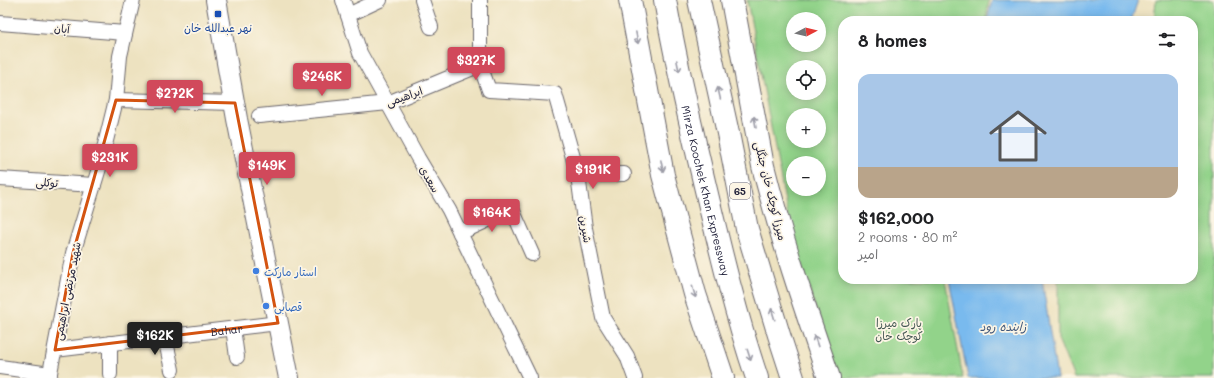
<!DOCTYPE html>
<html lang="en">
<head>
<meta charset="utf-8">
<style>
	:root { --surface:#fff; --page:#f2f2f2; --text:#202124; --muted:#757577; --accent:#d1495b }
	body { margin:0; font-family:Mali,"Playpen Sans Arabic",sans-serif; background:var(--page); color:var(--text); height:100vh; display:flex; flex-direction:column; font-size:15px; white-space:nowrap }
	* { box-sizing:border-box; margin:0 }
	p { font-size:13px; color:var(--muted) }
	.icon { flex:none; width:22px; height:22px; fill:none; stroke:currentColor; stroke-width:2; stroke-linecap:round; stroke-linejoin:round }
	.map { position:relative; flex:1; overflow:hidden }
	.drawer { position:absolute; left:838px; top:16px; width:360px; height:268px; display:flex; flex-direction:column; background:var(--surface); border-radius:16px; box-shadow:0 2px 10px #0003 }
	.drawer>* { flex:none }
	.needle { width:26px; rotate:83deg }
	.controls { position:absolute; left:786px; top:12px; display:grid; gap:8px }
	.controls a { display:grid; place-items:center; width:40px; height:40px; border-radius:50%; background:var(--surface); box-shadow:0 2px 10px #0003; font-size:20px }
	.price { position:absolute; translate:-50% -34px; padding:0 9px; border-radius:4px; background:var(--accent); color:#fff; font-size:13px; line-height:26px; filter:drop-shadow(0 1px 2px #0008) }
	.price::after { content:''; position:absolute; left:50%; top:24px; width:12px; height:9px; margin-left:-6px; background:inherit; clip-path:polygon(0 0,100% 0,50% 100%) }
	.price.on { background:#222; color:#fff }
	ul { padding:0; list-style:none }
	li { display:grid; align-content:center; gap:8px; height:212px; padding:0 20px }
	li span { display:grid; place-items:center; height:124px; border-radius:12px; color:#555 }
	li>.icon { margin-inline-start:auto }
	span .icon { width:72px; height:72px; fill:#fffc; stroke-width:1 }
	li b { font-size:17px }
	h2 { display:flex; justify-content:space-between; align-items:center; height:48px; padding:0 20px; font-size:17px }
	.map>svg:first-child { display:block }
	.green { fill:#92d38a; stroke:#5a7a62; fill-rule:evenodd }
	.water { fill:#79baee; stroke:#4e6e94 }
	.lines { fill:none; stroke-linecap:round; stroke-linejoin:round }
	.street-casing { stroke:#69656a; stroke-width:16 }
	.secondary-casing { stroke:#69656a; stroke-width:22 }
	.primary-casing { stroke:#69656a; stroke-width:24 }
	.highway-casing { stroke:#69656a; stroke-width:24 }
	.street { stroke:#fff; stroke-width:14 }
	.secondary { stroke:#fff; stroke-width:20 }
	.primary { stroke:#fff; stroke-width:22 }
	.highway { stroke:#fff; stroke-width:22 }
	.oneway { stroke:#9c9ca7 }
	.marked { fill:none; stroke:#d45411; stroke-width:3; stroke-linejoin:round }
	.transit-dot { fill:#1a4fb4; stroke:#fcf5e5; stroke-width:1.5 }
	.shop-dot { fill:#3f7fe0; stroke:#fcf5e5; stroke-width:1.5 }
	.labels { text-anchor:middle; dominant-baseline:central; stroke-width:3.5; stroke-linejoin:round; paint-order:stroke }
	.shield { fill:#fcf5e5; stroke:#63616e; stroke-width:1 }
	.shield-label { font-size:10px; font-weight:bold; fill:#22223b }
	.transit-label { font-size:11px; fill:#164399; stroke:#fcf5e5 }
	.street-label { font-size:11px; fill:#22223b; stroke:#fcf5e5 }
	.shop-label { font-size:11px; fill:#366cbe; stroke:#fcf5e5; text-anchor:start }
	.park-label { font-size:11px; fill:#445753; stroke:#fcf5e5 }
	.water-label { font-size:12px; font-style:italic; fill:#40577a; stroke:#fcf5e5 }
</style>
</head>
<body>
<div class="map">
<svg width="1214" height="378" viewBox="0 0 1214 378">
	<rect width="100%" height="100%" fill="#fcf5e5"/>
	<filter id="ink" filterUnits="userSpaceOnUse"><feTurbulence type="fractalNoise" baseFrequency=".025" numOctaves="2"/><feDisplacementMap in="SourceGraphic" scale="8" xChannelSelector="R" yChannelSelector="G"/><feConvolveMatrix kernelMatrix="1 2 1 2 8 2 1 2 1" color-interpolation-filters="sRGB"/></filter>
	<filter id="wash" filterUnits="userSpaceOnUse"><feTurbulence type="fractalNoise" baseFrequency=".012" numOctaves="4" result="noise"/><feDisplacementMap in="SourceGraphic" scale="16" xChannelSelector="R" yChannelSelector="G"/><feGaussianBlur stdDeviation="0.9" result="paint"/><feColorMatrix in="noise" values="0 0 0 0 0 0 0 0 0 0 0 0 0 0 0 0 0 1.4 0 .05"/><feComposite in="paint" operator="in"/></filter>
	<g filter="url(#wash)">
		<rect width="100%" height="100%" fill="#ede2c0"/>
		<!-- green -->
		<path class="green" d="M747,0h242l-3,21h-143v258h102l18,99h-125l-47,-145zM793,19h26v26h-26zM793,67h26v26h-26zM793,115h26v26h-26zM793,163h26v26h-26z
			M1156,0h58v378h-140l-16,-39v-60h135v-258h-39z"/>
		<!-- water -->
		<path class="water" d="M992,0h146l-7,21h-144z
			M949,279h93l15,99h-89z"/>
	</g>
	<g filter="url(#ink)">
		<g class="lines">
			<!-- street casing -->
			<g class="street-casing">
				<g id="street">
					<path d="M343,0l17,53 58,105 31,52 81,168"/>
					<path d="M422,0l9,27"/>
					<path d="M348,15l32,-15"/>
					<path d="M0,23l125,10"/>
					<path d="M480,65l9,25 66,4 23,81 7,53 18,90 24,38 8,22"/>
					<path d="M116,100l119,3"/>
					<path d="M259,116l129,-13 92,-38v-65"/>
					<path d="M578,175l46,-1"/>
					<path d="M0,179l94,6"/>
					<path d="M460,233l52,-24 20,45"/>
					<path d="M233,328l4,29"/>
					<path d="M165,337l7,33"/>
					<path d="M110,343v31"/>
					<path id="s1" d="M55,350l223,-27"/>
					<path d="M0,367l50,7"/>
					<path d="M49,378l24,-125 27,-88 16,-65 4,-44 13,-56"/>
				</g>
			</g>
			<!-- secondary casing -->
			<g class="secondary-casing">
				<path id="secondary" d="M216,0l21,119 52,259"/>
			</g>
			<!-- primary casing -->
			<g class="primary-casing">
				<path id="primary" d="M630,0l33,175 32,119 28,84
					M732,0l31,166c18,72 42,142 66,212"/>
			</g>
			<!-- highway casing -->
			<g class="highway-casing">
				<g id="highway">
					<path id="s2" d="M665,0c11,64 26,127 41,190 15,63 30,126 51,188"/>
					<path d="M699,0l30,138 18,91 32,106 14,43"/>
				</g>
			</g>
			<!-- street -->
			<use href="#street" class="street"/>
			<!-- secondary -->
			<use href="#secondary" class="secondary"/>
			<!-- primary -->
			<use href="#primary" class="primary"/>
			<!-- highway -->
			<use href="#highway" class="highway"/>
		</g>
		<!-- one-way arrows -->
		<defs><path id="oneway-shaft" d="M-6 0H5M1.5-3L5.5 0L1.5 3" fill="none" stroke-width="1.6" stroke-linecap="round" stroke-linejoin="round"/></defs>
		<g class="oneway">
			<use href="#oneway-shaft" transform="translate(637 38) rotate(79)"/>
			<use href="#oneway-shaft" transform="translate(678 66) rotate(78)"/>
			<use href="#oneway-shaft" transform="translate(719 93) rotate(-103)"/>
			<use href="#oneway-shaft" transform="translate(755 122) rotate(-100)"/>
			<use href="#oneway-shaft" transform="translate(662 166) rotate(79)"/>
			<use href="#oneway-shaft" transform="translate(694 292) rotate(74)"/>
			<use href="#oneway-shaft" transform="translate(773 314) rotate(-107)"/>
			<use href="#oneway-shaft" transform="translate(816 341) rotate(-109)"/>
			<use href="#oneway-shaft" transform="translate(749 355) rotate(72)"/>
		</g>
	</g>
	<!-- marked area -->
	<path class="marked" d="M116,100l119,3 43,220 -223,27 18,-97z"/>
	<!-- markers -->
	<rect class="transit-dot" x="214" y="10" width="8" height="8" rx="2"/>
	<g class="shop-dot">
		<circle cx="256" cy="271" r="4"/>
		<circle cx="266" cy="306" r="4"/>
	</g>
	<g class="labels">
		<!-- shield labels -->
		<rect class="shield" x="730" y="183" width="20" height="16" rx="3"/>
		<g class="shield-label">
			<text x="740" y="191">65</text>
		</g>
		<!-- transit labels -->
		<g class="transit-label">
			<text x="218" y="27">نهر عبدالله خان</text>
		</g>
		<!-- street labels -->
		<g class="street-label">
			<text transform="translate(62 28) rotate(5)">آبان</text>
			<text transform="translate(404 96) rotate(-20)">ابراهیمی</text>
			<text transform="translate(430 179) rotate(60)">سعدی</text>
			<text transform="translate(47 182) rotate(4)">توکلی</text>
			<text stroke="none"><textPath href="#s2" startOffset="195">Mirza Koochek Khan Expressway</textPath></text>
			<text transform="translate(771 191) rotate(76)">میرزا کوچک خان جنگلی</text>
			<text transform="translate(586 229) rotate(80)">شیرین</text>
			<text transform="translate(67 291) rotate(-79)">شهید مرتضی ابراهیمی</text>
			<text stroke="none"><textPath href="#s1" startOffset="173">Bahar</textPath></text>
		</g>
		<!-- shop labels -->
		<g class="shop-label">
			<text x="264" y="271">استار مارکت</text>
			<text x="274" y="306">قصابی</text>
		</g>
		<!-- park labels -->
		<g class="park-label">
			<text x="899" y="322">پارک میرزا<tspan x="899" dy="13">کوچک خان</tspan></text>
		</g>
		<!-- water labels -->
		<g class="water-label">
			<text x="1003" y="326">زاینده رود</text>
		</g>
	</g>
</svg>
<div class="controls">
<a><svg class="needle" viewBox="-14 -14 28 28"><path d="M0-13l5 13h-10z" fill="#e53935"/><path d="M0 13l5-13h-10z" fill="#757577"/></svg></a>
<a><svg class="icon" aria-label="locate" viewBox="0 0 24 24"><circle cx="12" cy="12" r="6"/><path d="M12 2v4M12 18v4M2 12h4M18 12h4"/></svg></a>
<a>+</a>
<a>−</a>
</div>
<b class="price" style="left:476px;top:81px">$327K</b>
<b class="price" style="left:322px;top:97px">$246K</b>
<b class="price" style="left:175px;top:114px">$272K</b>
<b class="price" style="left:110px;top:178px">$231K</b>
<b class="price" style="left:267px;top:186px">$149K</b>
<b class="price" style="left:593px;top:190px">$191K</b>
<b class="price" style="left:492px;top:233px">$164K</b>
<b class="price on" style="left:155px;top:356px">$162K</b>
<section class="drawer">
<h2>8 homes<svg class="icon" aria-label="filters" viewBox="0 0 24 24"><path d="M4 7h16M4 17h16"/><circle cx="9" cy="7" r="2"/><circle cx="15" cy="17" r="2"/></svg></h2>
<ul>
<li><span style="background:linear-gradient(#a9c7e8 75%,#b9a48a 0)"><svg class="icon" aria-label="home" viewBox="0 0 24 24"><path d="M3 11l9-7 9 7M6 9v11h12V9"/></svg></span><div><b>$162,000</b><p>2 rooms · 80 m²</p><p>امیر</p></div></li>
</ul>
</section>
</div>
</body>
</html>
